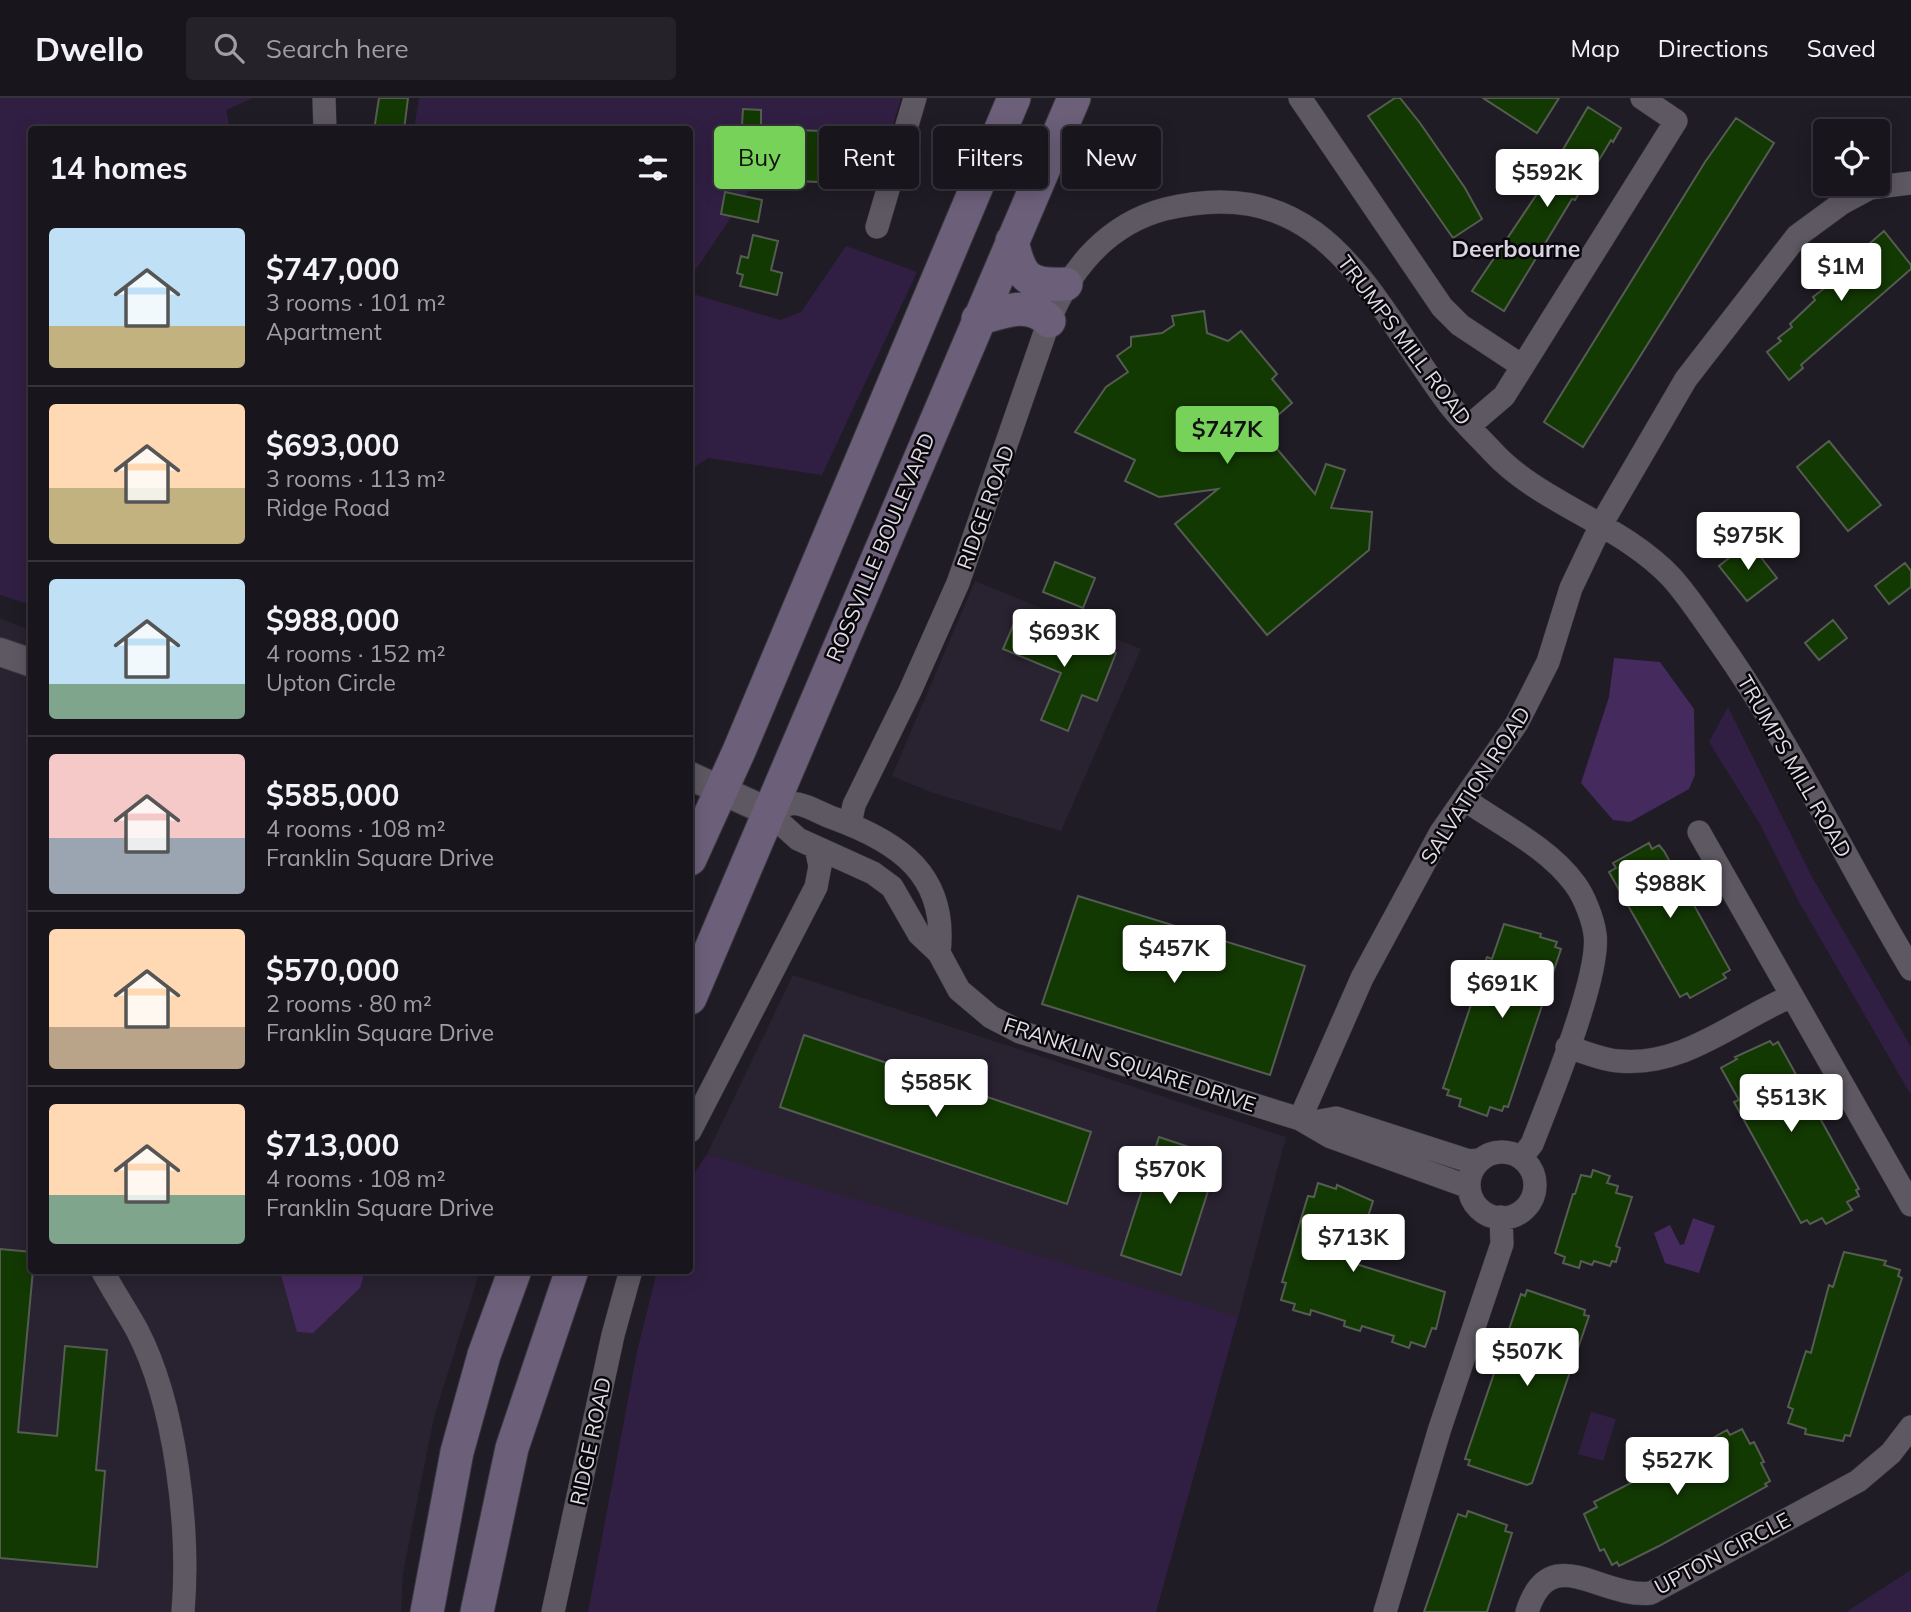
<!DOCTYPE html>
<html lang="en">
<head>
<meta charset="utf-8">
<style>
	:root { --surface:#18151c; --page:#252229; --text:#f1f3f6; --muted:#9f9fa3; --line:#36343b; --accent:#77d259 }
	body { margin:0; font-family:Mulish,sans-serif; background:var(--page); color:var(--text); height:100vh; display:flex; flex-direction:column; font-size:26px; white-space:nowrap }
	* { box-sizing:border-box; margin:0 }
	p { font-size:23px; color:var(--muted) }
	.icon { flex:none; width:38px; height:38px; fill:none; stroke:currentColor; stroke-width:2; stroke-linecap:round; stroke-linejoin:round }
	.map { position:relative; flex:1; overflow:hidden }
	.drawer { position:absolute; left:28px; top:28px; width:665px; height:1148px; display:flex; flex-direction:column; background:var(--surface); border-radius:7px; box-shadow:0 4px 18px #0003,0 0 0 2px var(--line) }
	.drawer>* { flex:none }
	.hud { position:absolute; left:714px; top:28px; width:665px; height:63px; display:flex; gap:14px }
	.controls { position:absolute; left:1813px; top:21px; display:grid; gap:14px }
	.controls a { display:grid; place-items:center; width:77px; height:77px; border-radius:7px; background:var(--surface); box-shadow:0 4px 18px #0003,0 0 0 2px var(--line); font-size:35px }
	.price { position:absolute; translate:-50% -60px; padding:0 16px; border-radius:7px; background:#fff; color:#222; font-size:23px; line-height:46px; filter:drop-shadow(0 2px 4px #0008) }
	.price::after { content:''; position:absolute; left:50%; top:42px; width:21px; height:16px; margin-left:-10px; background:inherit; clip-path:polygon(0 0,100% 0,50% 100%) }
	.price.on { background:var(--accent); color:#111 }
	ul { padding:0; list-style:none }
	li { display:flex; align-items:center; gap:21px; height:175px; padding:0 21px }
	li+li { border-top:2px solid var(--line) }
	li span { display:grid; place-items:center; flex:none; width:196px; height:140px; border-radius:7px; color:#555 }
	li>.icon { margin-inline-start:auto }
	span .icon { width:84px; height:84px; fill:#fffc; stroke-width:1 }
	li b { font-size:30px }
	h2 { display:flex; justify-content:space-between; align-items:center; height:84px; padding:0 21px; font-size:30px }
	.chip { padding:0 24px; border-radius:7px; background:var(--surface); box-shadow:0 4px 18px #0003,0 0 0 2px var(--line); font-size:24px; line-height:63px }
	.chip.on { background:var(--accent); color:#111 }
	header { display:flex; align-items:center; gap:42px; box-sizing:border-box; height:98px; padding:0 35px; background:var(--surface); border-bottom:2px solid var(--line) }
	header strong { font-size:33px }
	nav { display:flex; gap:38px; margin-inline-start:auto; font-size:24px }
	.search { width:490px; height:63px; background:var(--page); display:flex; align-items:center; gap:18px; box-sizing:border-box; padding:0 24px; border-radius:7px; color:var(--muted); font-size:26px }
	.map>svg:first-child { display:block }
	.built { fill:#292231 }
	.green { fill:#311f43 }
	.water { fill:#452a5e }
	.building { fill:#133903; stroke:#555c52; stroke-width:2 }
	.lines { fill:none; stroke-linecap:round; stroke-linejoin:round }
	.minor-casing { stroke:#39363d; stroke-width:24 }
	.tertiary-casing { stroke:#39363d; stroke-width:30 }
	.secondary-casing { stroke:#39363d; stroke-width:35 }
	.minor { stroke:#5d5862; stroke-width:23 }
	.tertiary { stroke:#5d5862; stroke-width:28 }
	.secondary { stroke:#6c5f7a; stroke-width:33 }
	.labels { text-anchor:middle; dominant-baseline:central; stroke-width:5; stroke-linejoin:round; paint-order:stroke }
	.street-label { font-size:21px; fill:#dfdce2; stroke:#09070b }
	.neighbourhood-label { font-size:23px; font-weight:bold; fill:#d8d3df; stroke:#09070b }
</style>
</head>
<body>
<header>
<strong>Dwello</strong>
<div class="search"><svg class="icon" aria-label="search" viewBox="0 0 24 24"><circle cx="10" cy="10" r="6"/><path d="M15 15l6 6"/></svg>Search here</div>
<nav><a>Map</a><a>Directions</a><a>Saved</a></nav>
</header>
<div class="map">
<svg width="1911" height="1514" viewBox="0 0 1911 1514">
	<rect width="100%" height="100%" fill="#201c25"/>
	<!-- built -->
	<path class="built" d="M975,483l166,68 -80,182 -128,-38 -41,-17z
		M0,520l32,13v639l448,1 -46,146 -31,156 -2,39h-401z
		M793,877l493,162 -48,180 -364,-109 -167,-54z"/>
	<!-- green -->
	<path class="green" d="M0,0h253l-27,12 4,19 -198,1 -1,475 -31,-10z
		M419,0h482l-16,53 -101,-18 -31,52 -63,93v-148h-276z
		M846,148l71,26 -95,203 -114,-17 -18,12v-177l90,27 21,-8z
		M1728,609l84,170 99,170v48l-113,-195 -38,-76 -51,-82z
		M707,1056l531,163 -82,295h-568l49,-260 20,-81 33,-1v-90z
		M1591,1314l25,7 -13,42 -25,-7z
		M1911,1472v42h-65z"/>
	<!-- water -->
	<path class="water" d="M1614,560l46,4 34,47 1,66 -6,14 -59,33 -17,-2 -32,-37 28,-86z
		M1693,1120l22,8 -16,47 -34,-10 -11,-30 16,-8 10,20 4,-1z
		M280,1173h85l-5,17 -47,45 -16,-1z"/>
	<!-- building -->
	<path class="building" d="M379,0h29l-4,32h-30z
		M1395,0h5l20,25 45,65 17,31 -29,19 -85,-122z
		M1483,0h76l-22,35z
		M1588,9l33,21 -8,14 -2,-2 -36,60 -3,-1 -68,112 -32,-20 79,-118 -3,2z
		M743,11l18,1v16l-19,-1z
		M1736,20l38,25 -191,304 -39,-25 161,-260z
		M795,32l28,1 -1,22h4l-1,18 -4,-1 -1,12 -28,-1z
		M725,94l37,8 -4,22 -37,-8z
		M1884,133l27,34v4l-110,96 2,3 -14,12 -22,-28 14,-11 -3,-3 14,-11 -2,-3 25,-24 -2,-3 34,-26 -3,-5z
		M753,137l25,6 -7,29 11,3 -5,22 -37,-9 3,-11 -6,-2 4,-17 7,2z
		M1204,213l3,22 21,8 13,-10 36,43 -5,5 20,24 -31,27 54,64 11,-30 19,6 -14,38 41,4 -3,38 -102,85 -92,-111 43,-35 -59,8 -34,-16 10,-21 -60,-28 31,-45 22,-15 -11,-16 14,-10v-9l31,-4 12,-8 -2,-9z
		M1829,343l52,64 -33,26 -51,-64z
		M1749,444l28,36 -30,23 -28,-35z
		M1055,464l40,16 -12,30 -40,-16z
		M1905,465l6,8v16l-22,17 -14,-18z
		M1833,522l14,18 -28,22 -14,-17z
		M1015,523l61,26 6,-15 14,5 -4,9 24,7 -19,48 -15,-6 -14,36 -27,-11 20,-47 -58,-24z
		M1649,745l3,6 7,-4 5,6 66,119 -7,4 3,4 -36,20 -3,-5 -7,4 -71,-125 7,-4 -3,-5z
		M1078,798l227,70 -35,109 -228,-71z
		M1504,826l37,10 -1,3 17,5 -2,5 6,2 -53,158 -4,-1 -2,5 -12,-4 -3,9 -28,-10 2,-7 -14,-4 2,-5 -6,-2 44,-131 5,2z
		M804,937l287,97 -24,72 -287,-97z
		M1770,943l3,4 5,-3 81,147 -3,1 3,6 -12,6 5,8 -26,14 -4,-6 -12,6 -3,-4 -6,3 -67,-121 5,-2 -18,-32 16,-9 -2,-2z
		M1159,1039l60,20 -38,118 -60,-20z
		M1593,1072l17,6 -3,7 11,3 -2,7 16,4 -16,49 4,2 -4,14 -4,-1 -2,5 -16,-5 -2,4 -11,-4 -2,7 -16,-5 2,-6 -10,-4 18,-59h2l6,-19 10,2z
		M1318,1085l18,6 1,-4 36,16 -20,62 92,29 -9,37 -4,-1 -7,19 -14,-5 -2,6 -17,-6 2,-6 -32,-10 -2,5 -16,-5 1,-5 -34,-11 -1,5 -17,-5 2,-6 -14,-4 5,-17 -4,-1 26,-86 6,1z
		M0,1151l32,3 1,18 -15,162 39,4 8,-90 42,4 -11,120 9,1 -8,96 -97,-9z
		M1844,1154l42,9 -2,4 16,5 -2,6 4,2 -52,158 -5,-1 -2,6 -38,-7 1,-5 -18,-6 5,-14 -5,-2 18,-56 5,2 18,-68 4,2z
		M1527,1192l58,20 -1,5 5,1 -57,167 -5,2 -59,-20 2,-5 -5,-1 56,-165 4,2z
		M1742,1331l8,15 4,-2 10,20 -3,1 9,18 -5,3 2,2 -108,60 -40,20 -2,-4 -5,3 -8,-16 -4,2 -16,-37 13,-7 -3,-5 52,-27 2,4 28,-15 -2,-4 53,-30 3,5z
		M1468,1413l39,14 -2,6 7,2 -25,79h-63l31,-90 3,-8 8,3z"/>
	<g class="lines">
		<!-- minor casing -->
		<g class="minor-casing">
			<path id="minor" d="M324,0l1,32
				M1300,0l142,209 18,18 62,41
				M877,129l38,-129
				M1469,328l35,-30 172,-275 -34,-23
				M1464,701c37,26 84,48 111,85 9,12 18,35 20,50 6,41 -46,166 -63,210l-11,14
				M767,713l31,28 75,34 19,14 27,47 20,19 20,37 32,27 29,15 280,87 31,18 138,50
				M767,713c8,-2 24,-9 31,-7 11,2 24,10 35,14 66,24 115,57 106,135
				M850,726l4,-19 56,-114 48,-108 91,-262c22,-53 59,-97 116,-112 161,-39 205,90 284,195 13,17 29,32 43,47 47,52 130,73 180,127 17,19 31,41 46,62 74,104 127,220 193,329
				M1699,734l212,373
				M1567,949c16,4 35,13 52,14 65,6 116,-41 173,-65
				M1300,1021l62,-141 79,-146 76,-109 31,-61 23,-74 31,-65 84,-144 111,-143 45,-33 28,-15 41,-5
				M1309,1025l27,-5 133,43 13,-2
				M690,1033l126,-244 4,-21 -4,-18
				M1469 1087a33 33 0 1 1 66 0a33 33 0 1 1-66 0Z
				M102,1172c11,21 24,40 35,60 39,75 53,199 46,282
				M553,1514l60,-277 18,-65
				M1385,1514l55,-184 62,-184 -1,-27
				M1527,1514c23,-73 73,-13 124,-19l207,-112 33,-28 20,-26"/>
		</g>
		<!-- tertiary casing -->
		<g class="tertiary-casing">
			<path id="tertiary" d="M0,554l32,11
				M690,678l77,35"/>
		</g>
		<!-- secondary casing -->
		<g class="secondary-casing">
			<path id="secondary" d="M1012,143c8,36 15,45 54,43
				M978,221c25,-7 51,-19 71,2
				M690,761l49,-108 275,-653
				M690,900l384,-900
				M427,1514l30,-160 27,-97 31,-85
				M477,1514l35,-164 60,-178"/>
		</g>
		<!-- minor -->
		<use href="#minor" class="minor"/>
		<!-- tertiary -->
		<use href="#tertiary" class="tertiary"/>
		<!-- secondary -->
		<use href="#secondary" class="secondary"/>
	</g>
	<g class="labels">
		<!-- street labels -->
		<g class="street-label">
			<text transform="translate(1405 242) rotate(53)">TRUMPS MILL ROAD</text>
			<text transform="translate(985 409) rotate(-70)">RIDGE ROAD</text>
			<text transform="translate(880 449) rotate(-67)">ROSSVILLE BOULEVARD</text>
			<text transform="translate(1795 668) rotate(60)">TRUMPS MILL ROAD</text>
			<text transform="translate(1475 687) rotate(-57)">SALVATION ROAD</text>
			<text transform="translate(1130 966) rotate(18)">FRANKLIN SQUARE DRIVE</text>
			<text transform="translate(590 1343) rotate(-78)">RIDGE ROAD</text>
			<text transform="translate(1722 1455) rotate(-28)">UPTON CIRCLE</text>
		</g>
		<!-- neighbourhood labels -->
		<g class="neighbourhood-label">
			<text x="1516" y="150">Deerbourne</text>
		</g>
	</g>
</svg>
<div class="controls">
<a><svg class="icon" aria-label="locate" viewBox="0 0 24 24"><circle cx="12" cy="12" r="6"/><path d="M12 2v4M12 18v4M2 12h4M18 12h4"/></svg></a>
</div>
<b class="price" style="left:1547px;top:111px">$592K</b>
<b class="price" style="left:1841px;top:205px">$1M</b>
<b class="price on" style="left:1227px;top:368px">$747K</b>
<b class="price" style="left:1748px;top:474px">$975K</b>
<b class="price" style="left:1064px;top:571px">$693K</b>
<b class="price" style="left:1670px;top:822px">$988K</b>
<b class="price" style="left:1174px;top:887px">$457K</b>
<b class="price" style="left:1502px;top:922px">$691K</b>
<b class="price" style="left:936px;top:1021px">$585K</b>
<b class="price" style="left:1791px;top:1036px">$513K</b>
<b class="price" style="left:1170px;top:1108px">$570K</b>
<b class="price" style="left:1353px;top:1176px">$713K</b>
<b class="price" style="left:1527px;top:1290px">$507K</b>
<b class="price" style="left:1677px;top:1399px">$527K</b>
<div class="hud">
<a class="chip on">Buy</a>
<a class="chip">Rent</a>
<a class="chip">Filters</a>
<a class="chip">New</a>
</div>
<section class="drawer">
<h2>14 homes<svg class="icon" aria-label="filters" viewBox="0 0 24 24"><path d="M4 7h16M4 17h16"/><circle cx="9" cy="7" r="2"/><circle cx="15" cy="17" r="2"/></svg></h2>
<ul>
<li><span style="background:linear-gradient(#bfe0f5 70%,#c2b280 0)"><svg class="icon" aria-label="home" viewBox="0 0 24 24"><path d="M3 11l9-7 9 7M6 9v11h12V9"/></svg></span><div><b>$747,000</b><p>3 rooms · 101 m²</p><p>Apartment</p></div></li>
<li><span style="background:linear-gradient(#ffd9b3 60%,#c2b280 0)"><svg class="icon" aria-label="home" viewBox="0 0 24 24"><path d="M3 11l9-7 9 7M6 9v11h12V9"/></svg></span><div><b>$693,000</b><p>3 rooms · 113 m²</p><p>Ridge Road</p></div></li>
<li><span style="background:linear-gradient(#bfe0f5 75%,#7fa58c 0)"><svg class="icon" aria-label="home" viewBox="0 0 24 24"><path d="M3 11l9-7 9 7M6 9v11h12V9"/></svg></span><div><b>$988,000</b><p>4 rooms · 152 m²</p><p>Upton Circle</p></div></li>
<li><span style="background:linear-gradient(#f6c9c9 60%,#9aa5b1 0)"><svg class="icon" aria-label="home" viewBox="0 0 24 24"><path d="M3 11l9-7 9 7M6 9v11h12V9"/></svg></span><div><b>$585,000</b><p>4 rooms · 108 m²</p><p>Franklin Square Drive</p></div></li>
<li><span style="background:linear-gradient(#ffd9b3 70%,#b9a48a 0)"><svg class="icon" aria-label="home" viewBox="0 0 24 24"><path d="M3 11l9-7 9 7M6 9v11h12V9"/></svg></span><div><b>$570,000</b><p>2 rooms · 80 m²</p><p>Franklin Square Drive</p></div></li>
<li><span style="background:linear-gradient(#ffd9b3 65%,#7fa58c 0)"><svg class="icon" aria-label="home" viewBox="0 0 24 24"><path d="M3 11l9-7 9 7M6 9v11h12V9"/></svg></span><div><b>$713,000</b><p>4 rooms · 108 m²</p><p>Franklin Square Drive</p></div></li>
</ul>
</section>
</div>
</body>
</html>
